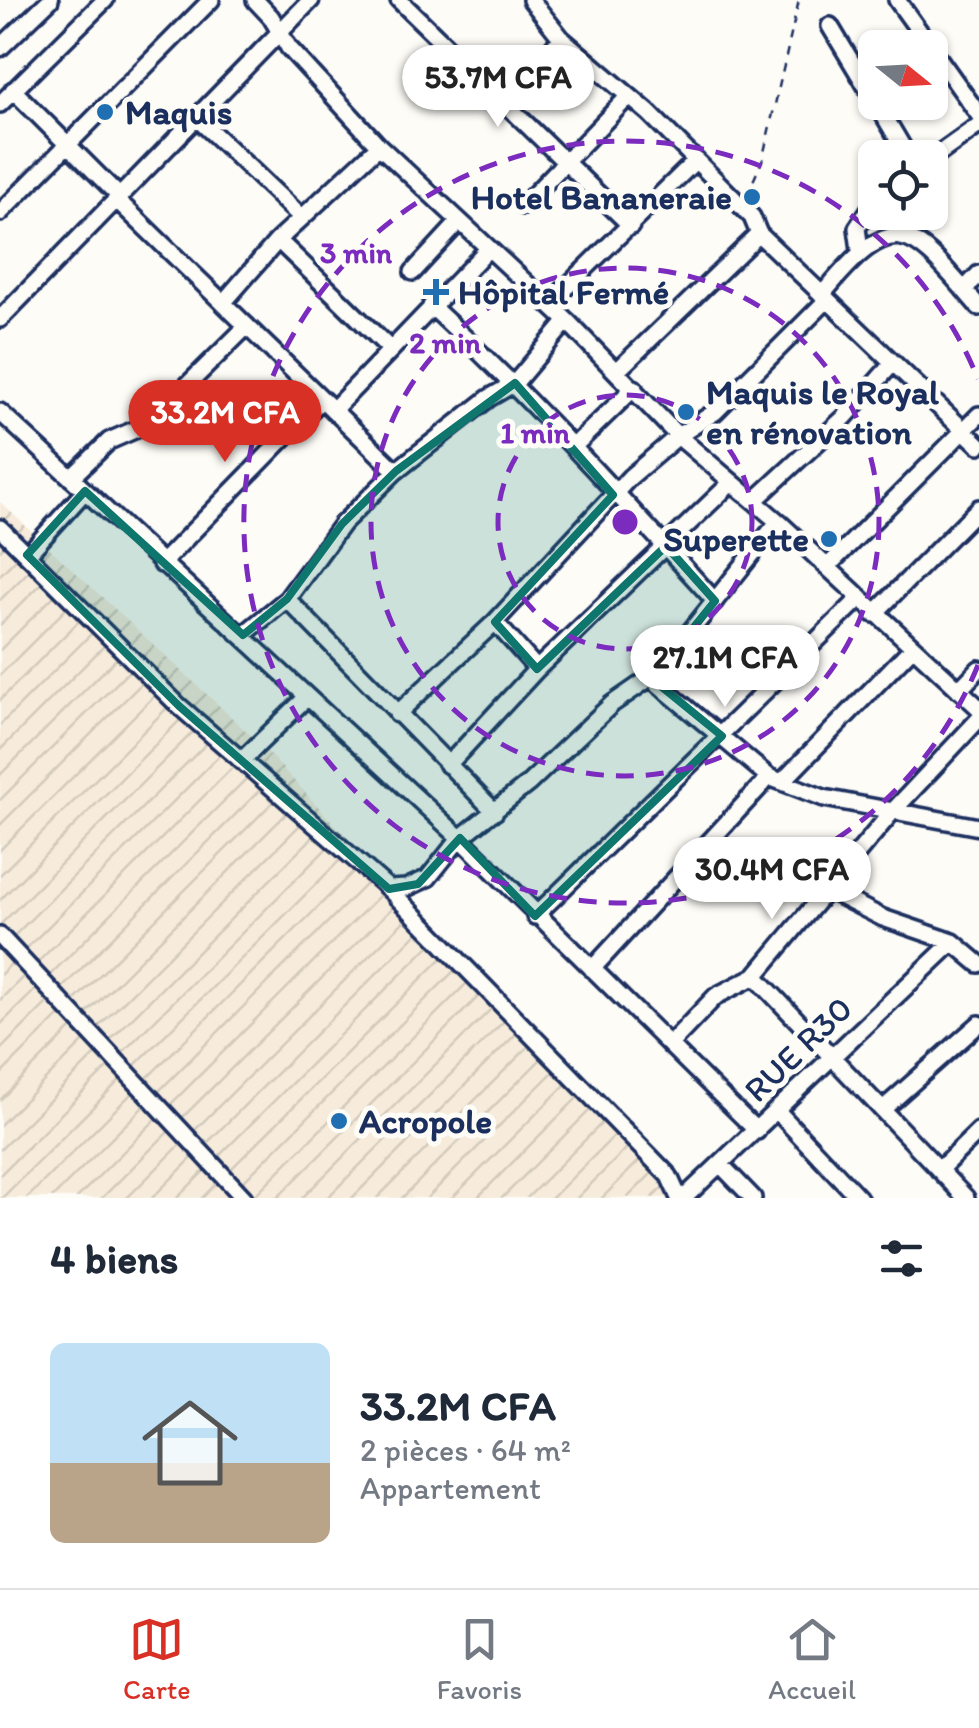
<!DOCTYPE html>
<html lang="fr">
<head>
<meta charset="utf-8">
<style>
	:root { --surface:#fff; --page:#f2f2f3; --text:#1f2937; --muted:#747a83; --line:#e0e1e3; --accent:#d93025 }
	body { margin:0; font-family:Itim,sans-serif; background:var(--page); color:var(--text); height:100vh; display:flex; flex-direction:column; font-size:38px; white-space:nowrap }
	* { box-sizing:border-box; margin:0 }
	p { font-size:32px; color:var(--muted) }
	.icon { flex:none; width:55px; height:55px; fill:none; stroke:currentColor; stroke-width:2; stroke-linecap:round; stroke-linejoin:round }
	.map { position:relative; height:1198px; overflow:hidden }
	.details { display:flex; flex-direction:column; background:var(--surface); flex:1 }
	.details>* { flex:none }
	.needle { width:65px; rotate:108deg }
	.controls { position:absolute; left:858px; top:30px; display:grid; gap:20px }
	.controls a { display:grid; place-items:center; width:90px; height:90px; border-radius:15px; background:var(--surface); box-shadow:0 2px 8px #0004; font-size:50px }
	.price { position:absolute; translate:-50% -85px; padding:0 22px; border-radius:35px; background:#fff; color:#222; font-size:32px; line-height:65px; filter:drop-shadow(0 2px 5px #0008) }
	.price::after { content:''; position:absolute; left:50%; top:60px; width:30px; height:22px; margin-left:-15px; background:inherit; clip-path:polygon(0 0,100% 0,50% 100%) }
	.price.on { background:var(--accent); color:#fff }
	ul { padding:0; list-style:none }
	li { display:flex; align-items:center; gap:30px; height:250px; padding:0 50px }
	li+li { border-top:2px solid var(--line) }
	li span { display:grid; place-items:center; flex:none; width:280px; height:200px; border-radius:15px; color:#555 }
	li>.icon { margin-inline-start:auto }
	span .icon { width:120px; height:120px; fill:#fffc; stroke-width:1 }
	li b { font-size:42px }
	h2 { display:flex; justify-content:space-between; align-items:center; height:120px; padding:0 50px; font-size:42px }
	.tab-bar { display:flex; justify-content:space-around; align-items:center; height:140px; border-top:2px solid var(--line); background:var(--surface); font-size:28px; color:var(--muted) }
	.tab-bar a { display:grid; justify-items:center; gap:5px }
	.tab-bar .on { color:var(--accent) }
	.map>svg:first-child { display:block }
	.industrial { fill:url(#industrial-furrows) }
	.lines { fill:none; stroke-linecap:round; stroke-linejoin:round }
	.minor-casing { stroke:#1b2f5e; stroke-width:22 }
	.path { stroke:#1b2f5e; stroke-width:2.5; stroke-dasharray:8 8; stroke-linecap:butt }
	.minor { stroke:#fdfcf7; stroke-width:15 }
	.marked { fill:#0f766e; fill-opacity:0.2; stroke:#0f766e; stroke-width:8; stroke-linejoin:round }
	.ring { fill:none; stroke:#7b2cbf; stroke-width:5; stroke-dasharray:18 12 }
	.poi-dot { fill:#1f6fb2; stroke:#fdfcf7; stroke-width:4 }
	.labels { text-anchor:middle; dominant-baseline:central; stroke-width:10; stroke-linejoin:round; paint-order:stroke }
	.poi-label { font-size:35px; font-weight:bold; fill:#1b2f5e; stroke:#fdfcf7; text-anchor:start }
	.street-label { font-size:35px; fill:#1b2f5e; stroke:#fdfcf7 }
	.centre { fill:#7b2cbf; stroke:#fdfcf7; stroke-width:5 }
	.ring-label { font-size:30px; text-anchor:middle; font-weight:bold; fill:#7b2cbf; stroke:#fdfcf7; stroke-width:10; stroke-linejoin:round; paint-order:stroke }
</style>
</head>
<body>
<div class="map">
<svg width="979" height="1198" viewBox="0 0 979 1198">
	<defs>
		<pattern id="industrial-furrows" width="10" height="10" patternUnits="userSpaceOnUse" patternTransform="scale(2.5)"><rect width="10" height="10" fill="#f7ecdb"/><path d="M-1 1l2-2M0 10L10 0M9 11l2-2" fill="none" stroke="#d3cbbe"/></pattern>
	</defs>
	<rect width="100%" height="100%" fill="#fdfcf7"/>
	<filter id="ink" filterUnits="userSpaceOnUse"><feTurbulence type="fractalNoise" baseFrequency=".01" numOctaves="2"/><feDisplacementMap in="SourceGraphic" scale="20" xChannelSelector="R" yChannelSelector="G"/><feConvolveMatrix kernelMatrix="1 2 1 2 8 2 1 2 1" color-interpolation-filters="sRGB"/></filter>
	<g filter="url(#ink)">
		<!-- industrial -->
		<path class="industrial" d="M0,502l258,240 424,456h-682z"/>
		<g class="lines">
			<!-- minor casing -->
			<g class="minor-casing">
				<path id="minor" d="M255,0l16,17 18,31 90,98 188,175 111,115 104,89 197,183
					M399,0l232,226
					M897,0l82,115
					M830,26l45,75
					M562,39l87,74 103,104 7,17 220,211
					M0,48l50,-48
					M13,90l107,107
					M497,97l65,-58 -31,-39
					M876,102l33,56
					M0,104l105,-104
					M197,118l104,99
					M930,160l49,-35
					M117,200l279,271
					M523,206l105,-109
					M0,213l211,-213
					M278,240l112,109
					M860,250l-3,-22 18,-27
					M413,272l46,-50
					M964,290l15,-16
					M822,295c75,-92 89,-66 157,12
					M223,303l55,-63 101,-94
					M549,304l145,-142
					M431,306c101,93 192,194 284,295
					M0,319l311,-319
					M617,371l142,-137
					M333,410l155,-161
					M0,412l460,426 297,293
					M574,446l60,-58
					M71,478l38,-37 39,-17 99,-98
					M754,501l91,-84 47,-53
					M0,528l179,178 210,183 280,287 10,22
					M27,555l58,-64
					M161,564l161,-165
					M827,567l152,-152
					M287,599l208,213
					M874,614l105,-106
					M495,622l42,47
					M243,635l44,-36 55,-75 54,-53 93,-73 26,-15 52,-62
					M651,678l118,99 55,21 155,29
					M959,690l20,-21
					M397,714l98,-92 135,-145 48,-41 37,-24 112,-112
					M241,761l66,-64
					M448,765l89,-96 195,-187
					M782,782l130,-134
					M389,889l17,-1 22,-10 32,-40 68,-54 84,-80 45,-31 121,-151
					M828,890l55,28 70,24 26,22
					M535,916l324,-317
					M0,936l244,262
					M592,969l177,-192
					M755,976l211,222
					M671,1043l45,-47 39,-20 137,-164 87,-93
					M883,1109l96,-85
					M777,1111l82,87
					M721,1165l32,33
					M939,1170l40,-39
					M684,1198l269,-256"/>
			</g>
			<!-- path -->
			<path class="path" d="M747,195l15,-34 37,-161"/>
			<!-- minor -->
			<use href="#minor" class="minor"/>
		</g>
	</g>
	<!-- marked area -->
	<path class="marked" d="M515,383l98,112 -118,127 42,47 129,-123 49,55 -63,78 70,57 -187,180 -75,-78 -42,46 -29,5 -210,-183 -152,-151 58,-64 158,144 44,-36 55,-75 54,-53z"/>
	<!-- distance rings -->
	<g class="ring">
		<circle cx="625" cy="522" r="127"/>
		<circle cx="625" cy="522" r="254"/>
		<path d="M978 665A381 381 0 1 1 978 379"/>
	</g>
	<!-- markers -->
	<g class="poi-dot">
		<circle cx="105" cy="112" r="10"/>
		<circle cx="752" cy="197" r="10"/>
		<path d="M431 277h10v10h10v10h-10v10h-10v-10h-10v-10h10z"/>
		<circle cx="686" cy="412" r="10"/>
		<circle cx="829" cy="539" r="10"/>
		<circle cx="339" cy="1121" r="10"/>
	</g>
	<g class="labels">
		<!-- poi labels -->
		<g class="poi-label">
			<text x="125" y="112">Maquis</text>
			<text x="732" y="197" text-anchor="end">Hotel Bananeraie</text>
			<text x="458" y="292">Hôpital Fermé</text>
			<text x="706" y="392">Maquis le Royal<tspan x="706" dy="40">en rénovation</tspan></text>
			<text x="809" y="539" text-anchor="end">Superette</text>
			<text x="359" y="1121">Acropole</text>
		</g>
		<!-- street labels -->
		<g class="street-label">
			<text transform="translate(798 1049) rotate(-44)">RUE R30</text>
		</g>
	</g>
	<circle cx="625" cy="522" r="15" class="centre"/>
	<g class="ring-label">
		<text x="356" y="263">3 min</text>
		<text x="445" y="353">2 min</text>
		<text x="535" y="443">1 min</text>
	</g>
</svg>
<div class="controls">
<a><svg class="needle" viewBox="-14 -14 28 28"><path d="M0-13l5 13h-10z" fill="#e53935"/><path d="M0 13l5-13h-10z" fill="#747a83"/></svg></a>
<a><svg class="icon" aria-label="locate" viewBox="0 0 24 24"><circle cx="12" cy="12" r="6"/><path d="M12 2v4M12 18v4M2 12h4M18 12h4"/></svg></a>
</div>
<b class="price" style="left:498px;top:130px">53.7M CFA</b>
<b class="price on" style="left:225px;top:465px">33.2M CFA</b>
<b class="price" style="left:725px;top:710px">27.1M CFA</b>
<b class="price" style="left:772px;top:922px">30.4M CFA</b>
</div>
<section class="details">
<h2>4 biens<svg class="icon" aria-label="filters" viewBox="0 0 24 24"><path d="M4 7h16M4 17h16"/><circle cx="9" cy="7" r="2"/><circle cx="15" cy="17" r="2"/></svg></h2>
<ul>
<li><span style="background:linear-gradient(#bfe0f5 60%,#b9a48a 0)"><svg class="icon" aria-label="home" viewBox="0 0 24 24"><path d="M3 11l9-7 9 7M6 9v11h12V9"/></svg></span><div><b>33.2M CFA</b><p>2 pièces · 64 m²</p><p>Appartement</p></div></li>
</ul>
</section>
<nav class="tab-bar">
<a class="on"><svg class="icon" aria-label="map" viewBox="0 0 24 24"><path d="M3 6l6-2 6 2 6-2v14l-6 2-6-2-6 2zM9 4v14M15 6v14"/></svg>Carte</a>
<a><svg class="icon" aria-label="saved" viewBox="0 0 24 24"><path d="M7 4h10v16l-5-4-5 4z"/></svg>Favoris</a>
<a><svg class="icon" aria-label="home" viewBox="0 0 24 24"><path d="M3 11l9-7 9 7M6 9v11h12V9"/></svg>Accueil</a>
</nav>
</body>
</html>
